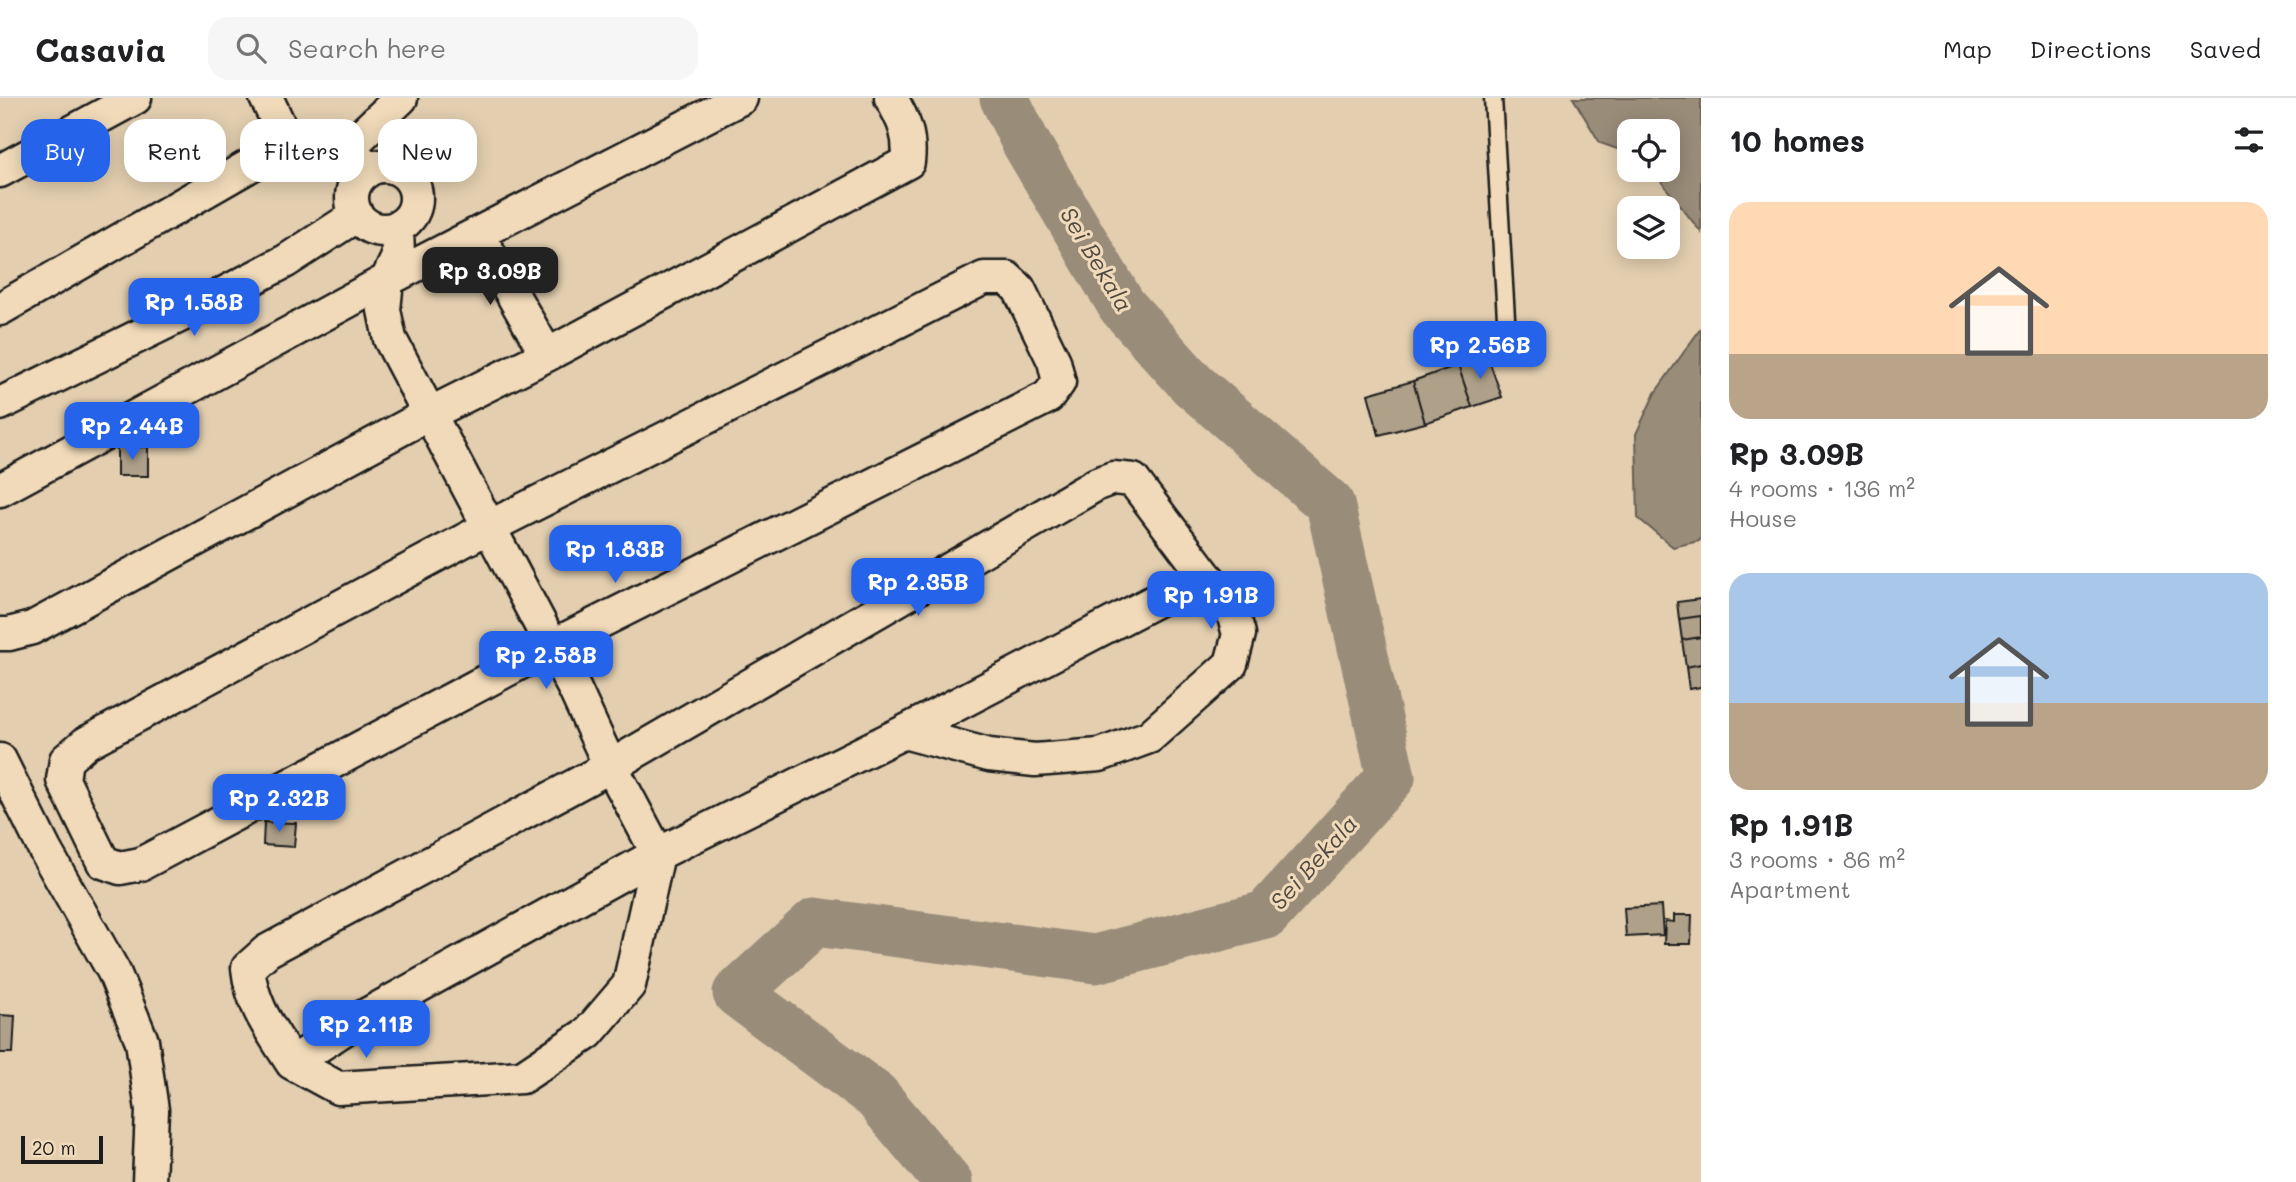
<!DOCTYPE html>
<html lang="en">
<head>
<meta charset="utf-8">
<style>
	:root { --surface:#fff; --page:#f6f6f6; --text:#202124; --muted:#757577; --line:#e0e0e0; --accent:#2563eb }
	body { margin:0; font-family:Mali,sans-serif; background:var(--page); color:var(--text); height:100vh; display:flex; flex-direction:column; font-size:26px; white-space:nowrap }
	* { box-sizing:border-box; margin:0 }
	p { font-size:23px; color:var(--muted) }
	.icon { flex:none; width:38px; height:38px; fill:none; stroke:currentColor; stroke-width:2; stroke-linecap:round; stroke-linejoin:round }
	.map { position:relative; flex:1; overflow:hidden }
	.sheet { display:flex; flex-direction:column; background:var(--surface); width:595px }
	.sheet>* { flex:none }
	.top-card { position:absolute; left:21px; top:21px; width:665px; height:63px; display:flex; gap:14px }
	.buttons { position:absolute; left:1617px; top:21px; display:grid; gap:14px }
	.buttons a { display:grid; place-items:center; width:63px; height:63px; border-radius:14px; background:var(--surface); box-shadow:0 4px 18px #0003; font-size:35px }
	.scale { position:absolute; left:21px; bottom:18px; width:82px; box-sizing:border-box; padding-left:7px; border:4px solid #1c1c1c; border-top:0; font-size:19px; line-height:24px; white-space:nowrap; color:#1c1c1c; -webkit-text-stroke:5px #f0dab9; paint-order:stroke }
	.price { position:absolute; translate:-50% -60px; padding:0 16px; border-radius:14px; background:var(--accent); color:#fff; font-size:23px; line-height:46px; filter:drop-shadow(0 2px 4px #0008) }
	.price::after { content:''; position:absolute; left:50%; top:42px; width:21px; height:16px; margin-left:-10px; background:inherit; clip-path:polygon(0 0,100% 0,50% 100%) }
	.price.current { background:#222; color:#fff }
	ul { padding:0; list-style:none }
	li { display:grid; align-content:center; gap:14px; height:371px; padding:0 28px }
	li span { display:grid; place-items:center; height:217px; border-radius:21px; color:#555 }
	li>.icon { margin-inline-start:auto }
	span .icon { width:126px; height:126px; fill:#fffc; stroke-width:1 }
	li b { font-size:30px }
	h2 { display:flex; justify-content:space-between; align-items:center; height:84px; padding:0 28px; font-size:30px }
	.chip { padding:0 24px; border-radius:21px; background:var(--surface); box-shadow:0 4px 18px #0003; font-size:24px; line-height:63px }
	.chip.current { background:var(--accent); color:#fff }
	header { display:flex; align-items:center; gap:42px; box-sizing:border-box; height:98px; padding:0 35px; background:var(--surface); border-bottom:2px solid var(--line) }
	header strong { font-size:33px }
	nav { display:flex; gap:38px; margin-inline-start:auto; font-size:24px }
	.search { width:490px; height:63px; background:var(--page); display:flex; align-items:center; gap:18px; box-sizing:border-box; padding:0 24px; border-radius:21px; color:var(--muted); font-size:26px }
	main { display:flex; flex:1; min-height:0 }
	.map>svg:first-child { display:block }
	.water { fill:#998c79; stroke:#675f54; stroke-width:2 }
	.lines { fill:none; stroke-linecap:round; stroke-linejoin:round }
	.river { stroke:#998c79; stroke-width:49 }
	.building { fill:#afa089; stroke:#1c1c1c; stroke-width:2 }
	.service-casing { stroke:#1c1c1c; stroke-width:21 }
	.minor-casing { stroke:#1c1c1c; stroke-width:37 }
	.service { stroke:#f0dab9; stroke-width:16 }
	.minor { stroke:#f0dab9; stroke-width:32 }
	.labels { text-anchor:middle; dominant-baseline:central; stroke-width:6; stroke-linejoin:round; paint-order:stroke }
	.water-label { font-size:23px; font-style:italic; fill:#4e4941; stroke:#f0dab9 }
</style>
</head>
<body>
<header>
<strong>Casavia</strong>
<div class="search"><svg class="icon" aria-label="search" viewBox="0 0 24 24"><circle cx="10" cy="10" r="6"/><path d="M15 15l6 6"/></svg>Search here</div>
<nav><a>Map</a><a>Directions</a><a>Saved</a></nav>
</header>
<main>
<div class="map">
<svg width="1701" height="1084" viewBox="0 0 1701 1084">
	<rect width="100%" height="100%" fill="#e3cfb0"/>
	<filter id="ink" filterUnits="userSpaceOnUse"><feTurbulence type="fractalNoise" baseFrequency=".0143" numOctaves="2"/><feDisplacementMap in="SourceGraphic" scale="14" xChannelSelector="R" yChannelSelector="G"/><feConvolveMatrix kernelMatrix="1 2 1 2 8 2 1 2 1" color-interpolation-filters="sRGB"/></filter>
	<g filter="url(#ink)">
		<!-- water -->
		<path class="water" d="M1573,0h128v134l-49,-62h16v-39h-39v22l-29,-10z
			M1701,230v210l-2,3 -26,6 -35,-29 -2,-84 19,-41z"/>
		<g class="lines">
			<!-- river -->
			<path class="river" d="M948,1084l-72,-86 -139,-103 78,-71 280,37 171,-44 125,-138 -61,-273 -137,-119 -71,-79 -96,-163 -22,-45"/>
		</g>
		<!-- building -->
		<path class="building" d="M1487,257l15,42 -30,10 -14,-42z
			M1458,267l14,42 -47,16 -12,-42z
			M1413,283l12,42 -46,12 -11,-41z
			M117,349h31v29h-31z
			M1701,501v17l-22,3 -2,-17z
			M1701,518v21l-19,3 -3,-21z
			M1701,539v27l-15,3 -4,-27z
			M1701,566v23l-12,2 -3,-22z
			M264,724l32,1 -2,24 -31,-2z
			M1661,808l2,29 -37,2 -2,-29z
			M1674,817h18l-1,29h-27l1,-23 9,1z
			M0,917l15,1 -2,37h-13z"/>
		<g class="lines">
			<!-- service casing -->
			<g class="service-casing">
				<path id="service" d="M1493,0l15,254"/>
			</g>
			<!-- minor casing -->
			<g class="minor-casing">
				<path id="minor" d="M266,0c6,10 17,38 23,45 11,12 53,-4 69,14 3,4 5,10 8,15
					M346,52l55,-52
					M352 100a32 32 0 1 1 64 0a32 32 0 1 1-64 0Z
					M0,73l135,-73
					M397,129l1,30 -11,23 -3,30 6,29 185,351 29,63 54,101 246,-122 301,-157 25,28 9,31 -8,30 -82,73 -49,18 -65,5 -46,-5 -85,-23
					M478,136l69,121
					M984,180h23l12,11 35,72 5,21 -11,15 -496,249 -411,218 -21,4 -17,-6 -40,-82 3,-20 20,-17 403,-216z
					M0,211l289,-166
					M0,306l196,-96 90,-47 71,-46
					M0,392l387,-210 354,-182
					M0,536h9l23,-6 397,-214 118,-59 361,-193c3,-27 -4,-41 -17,-64
					M0,662l45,90 69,122 28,69 10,69 -3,72
					M658,756l-29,131 -41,48 -66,44 -184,11 -46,-25 69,-45z
					M292,965c-20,-32 -40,-56 -44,-95l19,-17 344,-185 486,-282 16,-6 20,2 72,95"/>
			</g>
			<!-- service -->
			<use href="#service" class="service"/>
			<!-- minor -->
			<use href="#minor" class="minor"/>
		</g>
	</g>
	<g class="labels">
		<!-- water labels -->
		<g class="water-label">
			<text transform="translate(1097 161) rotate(59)">Sei Bekala</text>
			<text transform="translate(1313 764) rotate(-48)">Sei Bekala</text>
		</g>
	</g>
</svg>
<div class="buttons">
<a><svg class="icon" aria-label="locate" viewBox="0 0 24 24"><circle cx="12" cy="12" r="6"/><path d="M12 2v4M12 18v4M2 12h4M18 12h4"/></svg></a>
<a><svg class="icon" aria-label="layers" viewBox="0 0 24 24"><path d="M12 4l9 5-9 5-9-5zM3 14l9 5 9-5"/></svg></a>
</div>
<div class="scale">20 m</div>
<b class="price current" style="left:490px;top:209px">Rp 3.09B</b>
<b class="price" style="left:194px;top:240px">Rp 1.58B</b>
<b class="price" style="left:1480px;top:283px">Rp 2.56B</b>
<b class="price" style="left:132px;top:364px">Rp 2.44B</b>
<b class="price" style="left:615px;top:487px">Rp 1.83B</b>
<b class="price" style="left:918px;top:520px">Rp 2.35B</b>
<b class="price" style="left:1211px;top:533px">Rp 1.91B</b>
<b class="price" style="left:546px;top:593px">Rp 2.58B</b>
<b class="price" style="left:279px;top:736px">Rp 2.32B</b>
<b class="price" style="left:366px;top:962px">Rp 2.11B</b>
<div class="top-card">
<a class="chip current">Buy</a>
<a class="chip">Rent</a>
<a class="chip">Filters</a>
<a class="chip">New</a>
</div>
</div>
<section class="sheet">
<h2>10 homes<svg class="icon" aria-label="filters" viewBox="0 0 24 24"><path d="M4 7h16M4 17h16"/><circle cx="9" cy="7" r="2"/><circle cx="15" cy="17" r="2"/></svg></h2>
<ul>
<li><span style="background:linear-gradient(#ffd9b3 70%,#b9a48a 0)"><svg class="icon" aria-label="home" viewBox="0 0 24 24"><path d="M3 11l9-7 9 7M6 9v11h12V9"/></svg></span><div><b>Rp 3.09B</b><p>4 rooms · 136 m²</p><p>House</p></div></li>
<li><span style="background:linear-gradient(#a9c7e8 60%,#b9a48a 0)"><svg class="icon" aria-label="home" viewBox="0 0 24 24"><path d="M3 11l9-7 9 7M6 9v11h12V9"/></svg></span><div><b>Rp 1.91B</b><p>3 rooms · 86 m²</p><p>Apartment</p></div></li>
</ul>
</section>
</main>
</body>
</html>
